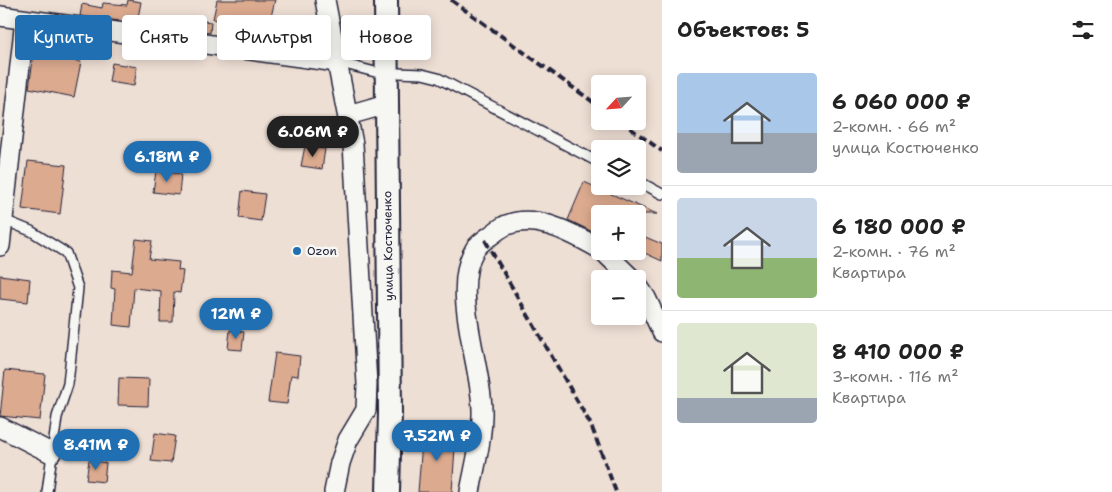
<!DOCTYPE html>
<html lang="ru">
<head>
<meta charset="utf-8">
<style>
	:root { --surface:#fff; --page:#f6f6f6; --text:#222; --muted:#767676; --line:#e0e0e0; --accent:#1f6fb2 }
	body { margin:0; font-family:"Shantell Sans",sans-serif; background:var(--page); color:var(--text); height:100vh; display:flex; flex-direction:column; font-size:19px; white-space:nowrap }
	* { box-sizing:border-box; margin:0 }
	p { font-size:16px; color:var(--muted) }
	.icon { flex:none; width:28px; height:28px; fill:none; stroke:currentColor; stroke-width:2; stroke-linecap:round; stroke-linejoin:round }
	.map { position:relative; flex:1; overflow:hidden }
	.side { display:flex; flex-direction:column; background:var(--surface); width:450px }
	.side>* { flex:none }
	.guide { position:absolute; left:15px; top:15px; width:475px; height:45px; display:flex; gap:10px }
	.needle { width:32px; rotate:244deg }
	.fabs { position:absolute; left:591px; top:75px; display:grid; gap:10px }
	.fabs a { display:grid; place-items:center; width:55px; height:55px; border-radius:5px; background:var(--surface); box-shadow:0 2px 12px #0003; font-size:25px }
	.price { position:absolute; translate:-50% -42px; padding:0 11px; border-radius:18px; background:var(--accent); color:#fff; font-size:16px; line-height:32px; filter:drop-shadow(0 1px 2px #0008) }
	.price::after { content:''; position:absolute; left:50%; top:30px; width:15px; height:11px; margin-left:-8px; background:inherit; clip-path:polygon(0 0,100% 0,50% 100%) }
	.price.current { background:#222; color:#fff }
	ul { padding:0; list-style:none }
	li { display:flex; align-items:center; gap:15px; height:125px; padding:0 15px }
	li+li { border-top:1px solid var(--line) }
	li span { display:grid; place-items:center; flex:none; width:140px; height:100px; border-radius:5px; color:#555 }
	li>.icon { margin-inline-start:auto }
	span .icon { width:60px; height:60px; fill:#fffc; stroke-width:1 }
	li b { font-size:21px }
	h2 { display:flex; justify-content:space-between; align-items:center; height:60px; padding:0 15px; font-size:21px }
	.pill { padding:0 18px; border-radius:5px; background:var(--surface); box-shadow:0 2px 12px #0003; font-size:18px; line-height:45px }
	.pill.current { background:var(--accent); color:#fff }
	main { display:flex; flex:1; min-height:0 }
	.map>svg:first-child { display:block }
	.building { fill:#dcaa8f; stroke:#22223b }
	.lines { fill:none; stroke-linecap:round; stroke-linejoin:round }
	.service-casing { stroke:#22223b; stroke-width:12 }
	.minor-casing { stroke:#22223b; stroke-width:22 }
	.tertiary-casing { stroke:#22223b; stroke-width:26 }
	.service { stroke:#f6f6f2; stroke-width:9 }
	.minor { stroke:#f6f6f2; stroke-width:19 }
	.tertiary { stroke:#f6f6f2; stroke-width:22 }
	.rail { stroke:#22223b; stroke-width:4; stroke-dasharray:8 4; stroke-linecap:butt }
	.poi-dot { fill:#1f6fb2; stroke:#f6f6f2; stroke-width:2 }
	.labels { text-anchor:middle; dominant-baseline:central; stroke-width:5; stroke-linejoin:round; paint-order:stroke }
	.street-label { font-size:12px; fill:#22223b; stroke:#f6f6f2 }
	.poi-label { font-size:12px; fill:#22223b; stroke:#f6f6f2; text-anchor:start }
</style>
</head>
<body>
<main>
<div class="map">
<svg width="662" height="492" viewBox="0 0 662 492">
	<rect width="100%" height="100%" fill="#eedfd4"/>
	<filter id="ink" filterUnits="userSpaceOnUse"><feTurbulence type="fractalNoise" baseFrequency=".02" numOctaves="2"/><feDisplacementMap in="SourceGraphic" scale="10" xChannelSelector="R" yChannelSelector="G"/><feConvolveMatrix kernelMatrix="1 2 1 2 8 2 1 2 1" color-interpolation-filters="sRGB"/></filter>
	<g filter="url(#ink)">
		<!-- building -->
		<path class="building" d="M128,0l13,2 -4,21 -57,-7 2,-12 20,4 1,-5 24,2z
			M217,0h58l-5,21 31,4 -3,20 -65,-9 2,-13 -22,-4z
			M196,20l15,2 -1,11 -16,-2z
			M34,53l47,9 -7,35 -45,-9z
			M112,63l25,4 -3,19 -25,-4z
			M305,146l20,3 -3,20 -21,-3z
			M28,161l38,4 -6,49 -38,-5z
			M156,171l25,3 -2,21 -26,-3z
			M584,182l73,32h-57v21l-9,-4 -23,-11z
			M242,191l23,3 -4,27 -22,-3z
			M638,234l24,10v17l-24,-11z
			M136,239l16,2 -3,18 30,3 -1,8 5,1 -3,22 -6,-1 -1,30h-13l1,-31 -27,-3 -3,39 -18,-2 2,-36 -4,-1 1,-18 20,2z
			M0,275l30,4 -2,23 -28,-3z
			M230,330l14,2 -2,18 -14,-1z
			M275,353l25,3 -2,20 -7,-1 -4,29 -19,-2z
			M5,370l40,4 -5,46 -40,-4z
			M119,378l30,1 -1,27 -30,-1z
			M423,430l33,3 -4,59h-34z
			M155,433l20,3 -4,27 -20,-2z
			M89,460l17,3 -2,19 -18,-2z"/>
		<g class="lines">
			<!-- service casing -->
			<g class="service-casing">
				<path id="service" d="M337,62l38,10 47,2 16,4 162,85
					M638,181l24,13
					M4,220l27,11 35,22 12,35 -10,96 -11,33 -10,75"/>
			</g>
			<!-- minor casing -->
			<g class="minor-casing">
				<path id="minor" d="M325,0l28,144 14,240 -1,26 -18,30 -8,23 -6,29
					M0,16l337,46
					M348,115l39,-11
					M0,246l25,-226
					M603,251l29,28
					M638,286l8,12 16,34
					M0,427l51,26
					M470,492c5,-27 13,-55 12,-83 -1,-46 -32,-120 -7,-160 6,-8 16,-13 23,-19 30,-22 74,3 102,19"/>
			</g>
			<!-- tertiary casing -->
			<g class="tertiary-casing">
				<path id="tertiary" d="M386,0l4,413 -2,79"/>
			</g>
			<!-- service -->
			<use href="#service" class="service"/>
			<!-- minor -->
			<use href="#minor" class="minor"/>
			<!-- tertiary -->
			<use href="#tertiary" class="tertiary"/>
			<!-- rail -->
			<path class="rail" d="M451,0l149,107
				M620,121l42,30
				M485,240l106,185 25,67"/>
		</g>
	</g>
	<!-- markers -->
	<circle class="poi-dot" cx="297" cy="251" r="5"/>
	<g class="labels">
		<!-- street labels -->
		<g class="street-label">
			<text transform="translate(388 246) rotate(-91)">улица Костюченко</text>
		</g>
		<!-- poi labels -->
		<g class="poi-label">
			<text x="307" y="251">Ozon</text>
		</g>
	</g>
</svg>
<div class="fabs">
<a><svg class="needle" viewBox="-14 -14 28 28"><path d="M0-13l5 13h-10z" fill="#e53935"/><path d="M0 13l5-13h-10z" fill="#767676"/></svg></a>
<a><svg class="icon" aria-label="layers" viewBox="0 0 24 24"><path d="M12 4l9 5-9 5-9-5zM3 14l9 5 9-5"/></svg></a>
<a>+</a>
<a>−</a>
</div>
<b class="price current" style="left:313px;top:158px">6.06M ₽</b>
<b class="price" style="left:167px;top:183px">6.18M ₽</b>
<b class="price" style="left:236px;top:340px">12M ₽</b>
<b class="price" style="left:437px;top:462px">7.52M ₽</b>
<b class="price" style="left:96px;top:471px">8.41M ₽</b>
<div class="guide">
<a class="pill current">Купить</a>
<a class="pill">Снять</a>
<a class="pill">Фильтры</a>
<a class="pill">Новое</a>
</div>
</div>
<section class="side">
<h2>Объектов: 5<svg class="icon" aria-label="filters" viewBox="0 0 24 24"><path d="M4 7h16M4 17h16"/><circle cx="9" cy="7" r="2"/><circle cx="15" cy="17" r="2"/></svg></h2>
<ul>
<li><span style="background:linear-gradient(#a9c7e8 60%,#9aa5b1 0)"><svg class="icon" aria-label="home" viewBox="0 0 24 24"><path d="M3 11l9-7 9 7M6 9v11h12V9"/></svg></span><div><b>6 060 000 ₽</b><p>2-комн. · 66 m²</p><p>улица Костюченко</p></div></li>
<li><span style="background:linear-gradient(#c9d6e8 60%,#8fb573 0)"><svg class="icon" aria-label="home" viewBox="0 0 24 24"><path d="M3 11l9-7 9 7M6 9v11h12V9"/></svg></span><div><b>6 180 000 ₽</b><p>2-комн. · 76 m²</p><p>Квартира</p></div></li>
<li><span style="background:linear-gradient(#dfe7d0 75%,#9aa5b1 0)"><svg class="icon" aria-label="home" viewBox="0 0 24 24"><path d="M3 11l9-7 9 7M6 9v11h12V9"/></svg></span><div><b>8 410 000 ₽</b><p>3-комн. · 116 m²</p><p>Квартира</p></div></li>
</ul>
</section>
</main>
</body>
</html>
